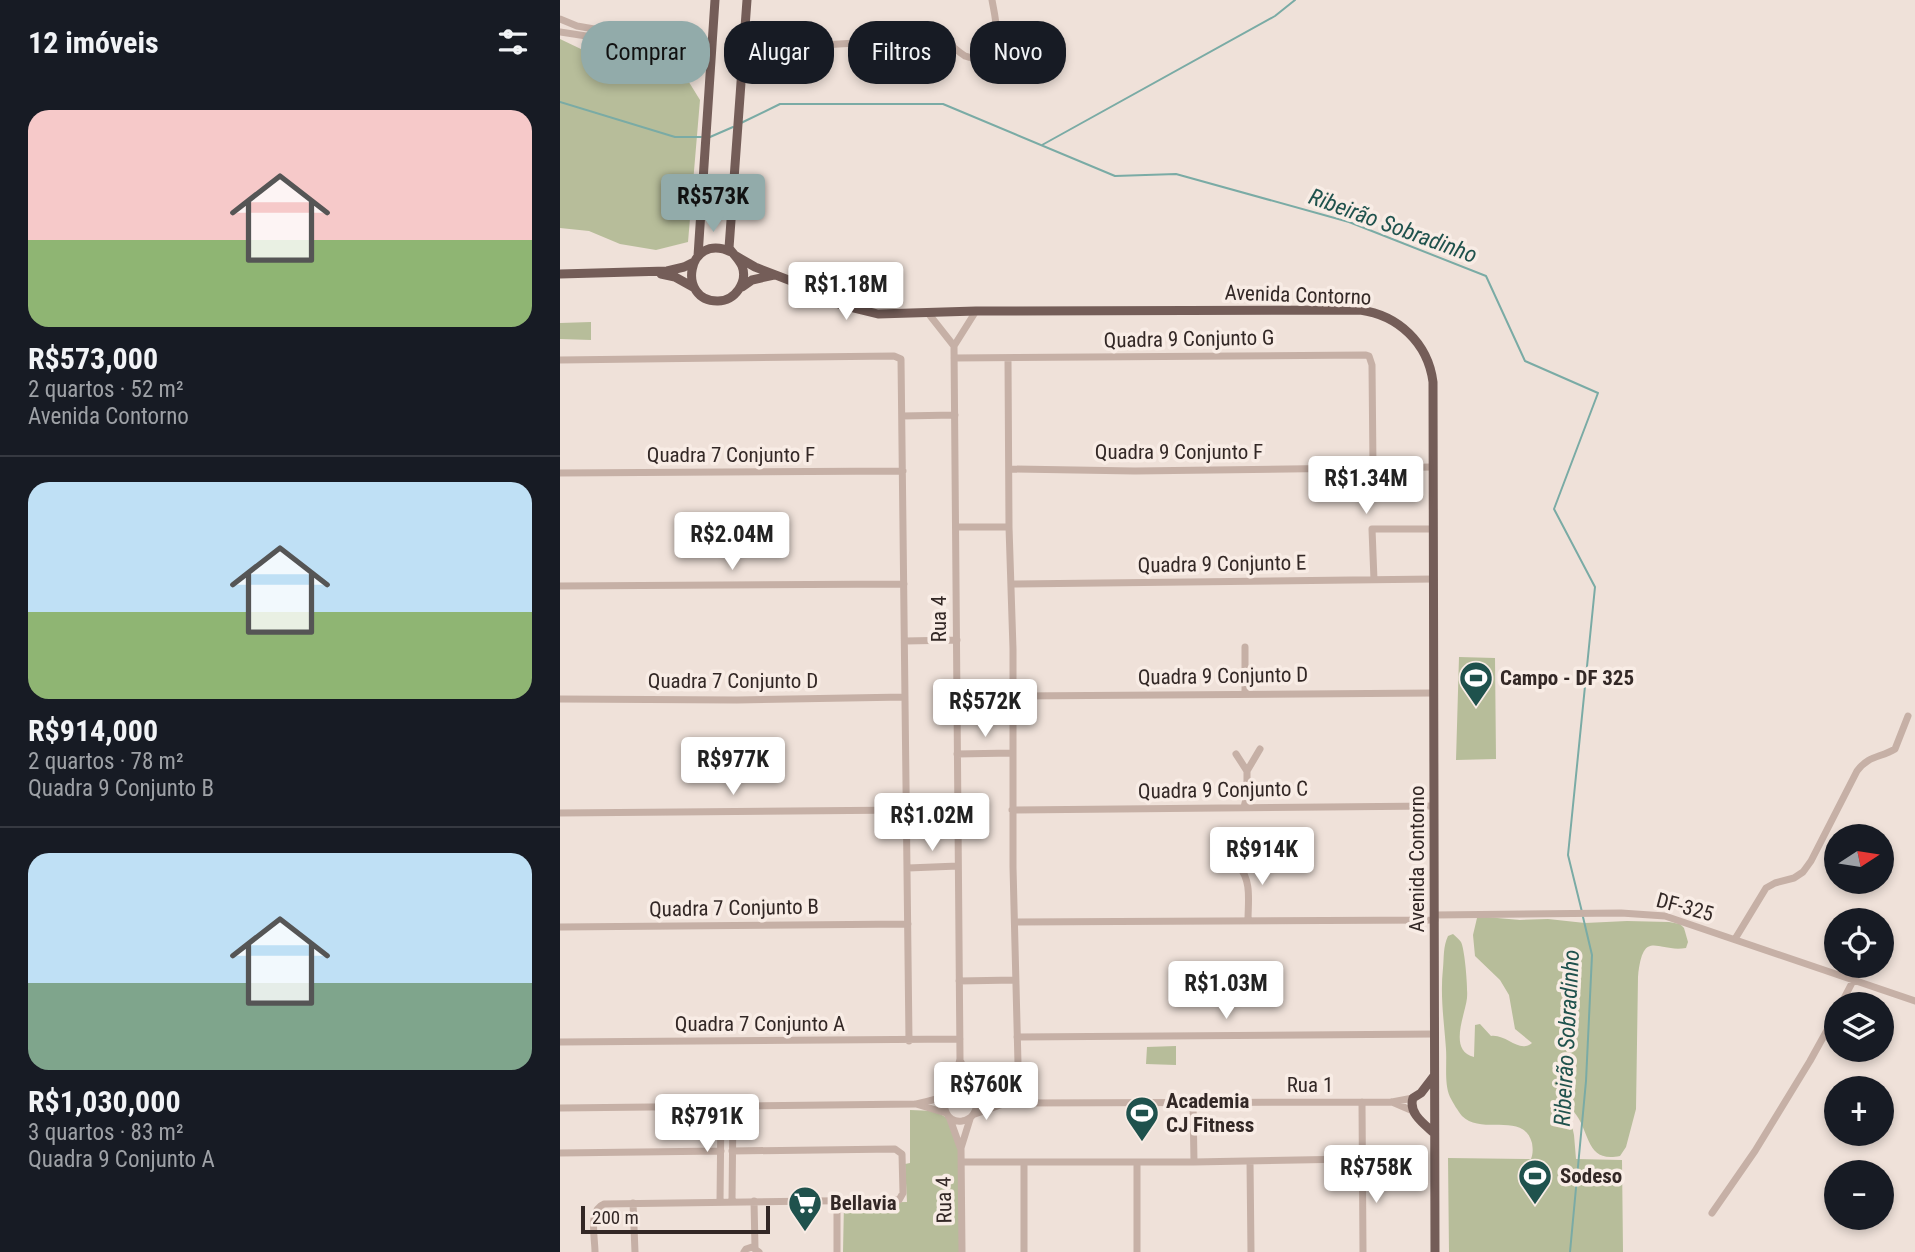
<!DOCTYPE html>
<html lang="pt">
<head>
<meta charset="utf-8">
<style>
	:root { --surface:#171b24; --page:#242831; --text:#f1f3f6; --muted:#9ea1a6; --line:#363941; --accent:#92abaa }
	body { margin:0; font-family:"Roboto Condensed",sans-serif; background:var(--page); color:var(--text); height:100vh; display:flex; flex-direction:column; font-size:26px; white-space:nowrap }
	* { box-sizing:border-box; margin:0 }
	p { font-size:23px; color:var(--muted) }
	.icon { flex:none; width:38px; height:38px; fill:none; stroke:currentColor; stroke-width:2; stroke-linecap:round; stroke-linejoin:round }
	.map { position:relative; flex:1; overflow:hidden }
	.details { display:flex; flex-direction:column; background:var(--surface); width:560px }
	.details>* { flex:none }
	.banner { position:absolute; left:21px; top:21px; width:665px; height:63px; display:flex; gap:14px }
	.needle { width:46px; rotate:78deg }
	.buttons { position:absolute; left:1264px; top:824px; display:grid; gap:14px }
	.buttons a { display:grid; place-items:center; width:70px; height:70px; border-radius:50%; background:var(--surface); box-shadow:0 4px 10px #0003; font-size:35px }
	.scale { position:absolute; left:21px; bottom:18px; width:189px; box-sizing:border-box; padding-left:7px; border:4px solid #332826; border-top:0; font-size:19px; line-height:24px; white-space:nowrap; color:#332826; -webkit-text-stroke:5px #f8ece5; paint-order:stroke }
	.price { position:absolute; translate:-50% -60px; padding:0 16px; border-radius:7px; background:#fff; color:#222; font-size:23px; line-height:46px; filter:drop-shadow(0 2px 4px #0008) }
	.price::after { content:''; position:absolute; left:50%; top:42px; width:21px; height:16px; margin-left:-10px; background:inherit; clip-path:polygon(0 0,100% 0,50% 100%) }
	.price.active { background:var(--accent); color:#111 }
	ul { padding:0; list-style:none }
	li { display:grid; align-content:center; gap:14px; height:371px; padding:0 28px }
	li+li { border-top:2px solid var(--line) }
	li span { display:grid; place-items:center; height:217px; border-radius:21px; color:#555 }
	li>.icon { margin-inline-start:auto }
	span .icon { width:126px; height:126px; fill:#fffc; stroke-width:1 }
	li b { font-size:30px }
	h2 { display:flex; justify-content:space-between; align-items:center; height:84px; padding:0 28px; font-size:30px }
	.tag { padding:0 24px; border-radius:28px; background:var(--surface); box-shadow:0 4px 10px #0003; font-size:24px; line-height:63px }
	.tag.active { background:var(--accent); color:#111 }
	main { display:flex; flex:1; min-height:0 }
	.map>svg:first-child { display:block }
	.green { fill:#b7bd9a }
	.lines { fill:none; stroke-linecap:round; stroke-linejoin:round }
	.stream { stroke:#7aaba5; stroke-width:2 }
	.minor { stroke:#c6b0a6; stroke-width:7 }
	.major { stroke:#745d58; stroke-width:9 }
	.labels { text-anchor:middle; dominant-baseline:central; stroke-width:7; stroke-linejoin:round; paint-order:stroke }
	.street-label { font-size:21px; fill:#332826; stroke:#f8ece5 }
	.poi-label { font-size:21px; font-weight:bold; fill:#332826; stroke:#f8ece5; text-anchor:start }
	.water-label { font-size:23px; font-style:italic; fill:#1f524d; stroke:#f8ece5 }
</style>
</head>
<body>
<main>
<section class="details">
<h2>12 imóveis<svg class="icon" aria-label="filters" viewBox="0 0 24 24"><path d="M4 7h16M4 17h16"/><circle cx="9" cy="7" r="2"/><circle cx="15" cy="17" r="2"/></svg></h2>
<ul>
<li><span style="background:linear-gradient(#f6c9c9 60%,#8fb573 0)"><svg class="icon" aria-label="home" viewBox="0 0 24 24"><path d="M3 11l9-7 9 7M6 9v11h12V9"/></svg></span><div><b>R$573,000</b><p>2 quartos · 52 m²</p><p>Avenida Contorno</p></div></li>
<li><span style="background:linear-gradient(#bfe0f5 60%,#8fb573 0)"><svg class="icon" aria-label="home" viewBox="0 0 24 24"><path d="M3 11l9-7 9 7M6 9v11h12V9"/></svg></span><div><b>R$914,000</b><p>2 quartos · 78 m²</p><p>Quadra 9 Conjunto B</p></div></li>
<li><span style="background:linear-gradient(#bfe0f5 60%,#7fa58c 0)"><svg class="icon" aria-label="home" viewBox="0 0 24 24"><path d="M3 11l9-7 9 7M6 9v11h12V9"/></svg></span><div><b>R$1,030,000</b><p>3 quartos · 83 m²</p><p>Quadra 9 Conjunto A</p></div></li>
</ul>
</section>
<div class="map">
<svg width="1355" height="1252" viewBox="0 0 1355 1252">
	<rect width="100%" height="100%" fill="#efe1d9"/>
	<!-- green -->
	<path class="green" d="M0,39l23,11 96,16 21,34 -12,142 -32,8 -36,-6 -31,-13 -29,-3z
		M31,322v18l-31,-1v-16z
		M899,657l36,1 1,101 -40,1z
		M926,917l34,3 28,-1 37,4 42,-2 42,1 11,2 4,4 4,14 -2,6c-29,5 -43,-21 -48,29l-2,132 -10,38 -6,9c-35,7 -29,-24 -46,-44h-5l5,23 2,24 46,1 1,92h-174l-1,-94 83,1c2,-6 2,-9 1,-16 -8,-32 -50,-7 -70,-27 -4,-5 -9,-13 -12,-19 -6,-14 -3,-33 -4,-48 -2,-28 -6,-53 -3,-81 1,-11 0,-21 5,-32l5,-2c3,3 6,5 8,8 4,8 7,47 6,56 -2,18 -19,52 7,59l1,-32 5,-1 11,12c16,-2 28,18 41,7l-17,-14 -6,-34 -9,-15 -25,-24 -2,-21 4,-17z
		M616,1046v19l-30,-1 1,-17z
		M350,1110l25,1 12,7 12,27v107h-116l1,-49 63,-1 -2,-38 5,-1z"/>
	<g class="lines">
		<!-- stream -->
		<path class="stream" d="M0,102l115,35h26
			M181,123l39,-19h163l172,72 61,-2 173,48 137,54 39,85 73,32 -44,116 41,78 -27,268 14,57
			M150,137l23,-10
			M482,145l233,-129 20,-16
			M1010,1252l16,-171 6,-126 -9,-38"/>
		<!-- minor -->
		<path class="minor" d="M0,19l17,7 86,15 38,3 11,-4
			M0,32l150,23
			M183,50l194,-12c12,3 18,12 28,18 5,2 12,2 17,0 22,-10 13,-38 10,-56
			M368,313l26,33
			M394,358l412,-3 3,1 3,9 1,102
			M448,359l1,168 4,122v218l6,236
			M0,360l334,-4 7,3 8,682
			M342,416l53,-1
			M449,469l126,2 298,-4
			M0,473l343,-2
			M396,527h53
			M814,580l-2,-51h61
			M451,584l423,-5
			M0,586l344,-2
			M345,641l52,-1
			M685,694v-47
			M452,696l422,-3
			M0,699l177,1 168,-3
			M397,754l55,-1
			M676,754l11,17
			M684,807l3,-12v-24l13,-22
			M452,810l422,-4
			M0,813l347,-3
			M679,866c13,16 9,35 9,55
			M348,868l50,-2
			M875,915l186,-2 44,3 250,85
			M455,922l420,-2
			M0,927l348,-3
			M1175,939l31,-51 9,-5 19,-5 9,-6 8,-11 46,-90c12,-16 23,-13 38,-22l13,-33
			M399,981l56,-1
			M1281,1004l13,-25
			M457,1037l418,-3
			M0,1042l400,-3
			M401,1062l10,28
			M392,1090l8,-31 -6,-713 22,-35
			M414,1094l33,9 385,-1 21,-4
			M802,1102l1,150
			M832,1102l21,9
			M633,1103l1,59
			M356,1104l30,9
			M0,1108l355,-4c10,-2 23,-4 32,-10 5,-3 7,-7 14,-7 20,1 21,31 1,34 -16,2 -21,-15 -15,-27
			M415,1114l28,-10
			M390,1119l10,28
			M0,1153l161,-2
			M690,1161l1,91
			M401,1162h233l213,-4
			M464,1162v90
			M577,1162v90
			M172,1201l1,-94
			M194,1201l1,47
			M277,1201v51
			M160,1202l1,-95
			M73,1203l2,49
			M1152,1213l43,-62 55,-90 26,-47
			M35,1252c0,-15 -7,-42 9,-48l287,-4h8l4,-7 -1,-39 -7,-5 -163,2
			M184,1252l2,-3 6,-2 7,5
			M402,1252l-1,-104 9,-29"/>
		<!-- major -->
		<path class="major" d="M171,252c-44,-21 -55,50 -13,49 17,0 30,-19 24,-35 -3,-7 -9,-12 -13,-18l18,-248
			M138,256l17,-256
			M176,256l19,11 44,17 42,21 37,9 98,-3 384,-1c38,5 68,33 73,72l2,870
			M0,274l107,-3 17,-4 10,-5
			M101,274l14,3 18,10
			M182,287l10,-7 22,-5
			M874,1076l-13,17 -8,5c-5,15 11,26 21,35"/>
	</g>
	<!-- icons -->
	<defs>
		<g id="stadium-pin" transform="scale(1.75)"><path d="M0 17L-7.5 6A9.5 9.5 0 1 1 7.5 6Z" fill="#1f524d" stroke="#f8ece5"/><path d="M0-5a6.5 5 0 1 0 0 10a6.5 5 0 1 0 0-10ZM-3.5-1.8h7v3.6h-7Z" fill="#fff"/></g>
		<g id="supermarket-pin" transform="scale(1.75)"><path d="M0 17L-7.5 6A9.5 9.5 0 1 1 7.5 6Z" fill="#1f524d" stroke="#f8ece5"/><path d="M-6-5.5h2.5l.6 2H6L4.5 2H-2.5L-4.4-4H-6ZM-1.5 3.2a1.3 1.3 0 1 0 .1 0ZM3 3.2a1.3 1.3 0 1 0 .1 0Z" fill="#fff"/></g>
	</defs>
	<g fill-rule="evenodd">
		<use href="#stadium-pin" x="916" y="678"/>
		<use href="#stadium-pin" x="582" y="1113"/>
		<use href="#stadium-pin" x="975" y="1176"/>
		<use href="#supermarket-pin" x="245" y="1203"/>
	</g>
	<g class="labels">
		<!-- street labels -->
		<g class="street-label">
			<text transform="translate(738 295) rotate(2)">Avenida Contorno</text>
			<text transform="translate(629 339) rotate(-1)">Quadra 9 Conjunto G</text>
			<text x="619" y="452">Quadra 9 Conjunto F</text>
			<text x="171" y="455">Quadra 7 Conjunto F</text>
			<text transform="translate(662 564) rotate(-1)">Quadra 9 Conjunto E</text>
			<text transform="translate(379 619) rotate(-90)">Rua 4</text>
			<text transform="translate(663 676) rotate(-1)">Quadra 9 Conjunto D</text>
			<text x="173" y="681">Quadra 7 Conjunto D</text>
			<text transform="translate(663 790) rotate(-1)">Quadra 9 Conjunto C</text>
			<text transform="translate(857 859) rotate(-90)">Avenida Contorno</text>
			<text transform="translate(1125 907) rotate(15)">DF-325</text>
			<text transform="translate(174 908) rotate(-1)">Quadra 7 Conjunto B</text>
			<text x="200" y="1024">Quadra 7 Conjunto A</text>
			<text x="750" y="1085">Rua 1</text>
			<text transform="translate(384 1200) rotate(-91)">Rua 4</text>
		</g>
		<!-- poi labels -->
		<g class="poi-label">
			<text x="940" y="678">Campo - DF 325</text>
			<text x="606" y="1101">Academia<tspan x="606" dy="24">CJ Fitness</tspan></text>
			<text x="1000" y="1176">Sodeso</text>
			<text x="270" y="1203">Bellavia</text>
		</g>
		<!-- water labels -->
		<g class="water-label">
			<text transform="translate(833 226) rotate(20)">Ribeirão Sobradinho</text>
			<text transform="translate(1007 1038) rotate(-87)">Ribeirão Sobradinho</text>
		</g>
	</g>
</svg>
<div class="buttons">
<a><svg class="needle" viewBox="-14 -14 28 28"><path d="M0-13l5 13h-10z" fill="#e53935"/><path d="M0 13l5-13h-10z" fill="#9ea1a6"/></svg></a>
<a><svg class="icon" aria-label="locate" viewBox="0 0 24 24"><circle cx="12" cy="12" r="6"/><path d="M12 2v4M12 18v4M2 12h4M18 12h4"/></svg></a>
<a><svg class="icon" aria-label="layers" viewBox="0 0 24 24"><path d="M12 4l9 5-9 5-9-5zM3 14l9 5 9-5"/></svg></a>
<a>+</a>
<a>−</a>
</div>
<div class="scale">200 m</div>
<b class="price active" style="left:153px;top:234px">R$573K</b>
<b class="price" style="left:286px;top:322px">R$1.18M</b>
<b class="price" style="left:806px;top:516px">R$1.34M</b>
<b class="price" style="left:172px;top:572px">R$2.04M</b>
<b class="price" style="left:425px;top:739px">R$572K</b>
<b class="price" style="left:173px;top:797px">R$977K</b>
<b class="price" style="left:372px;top:853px">R$1.02M</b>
<b class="price" style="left:702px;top:887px">R$914K</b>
<b class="price" style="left:666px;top:1021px">R$1.03M</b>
<b class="price" style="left:426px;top:1122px">R$760K</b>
<b class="price" style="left:147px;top:1154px">R$791K</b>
<b class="price" style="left:816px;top:1205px">R$758K</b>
<div class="banner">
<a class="tag active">Comprar</a>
<a class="tag">Alugar</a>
<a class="tag">Filtros</a>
<a class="tag">Novo</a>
</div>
</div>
</main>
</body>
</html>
